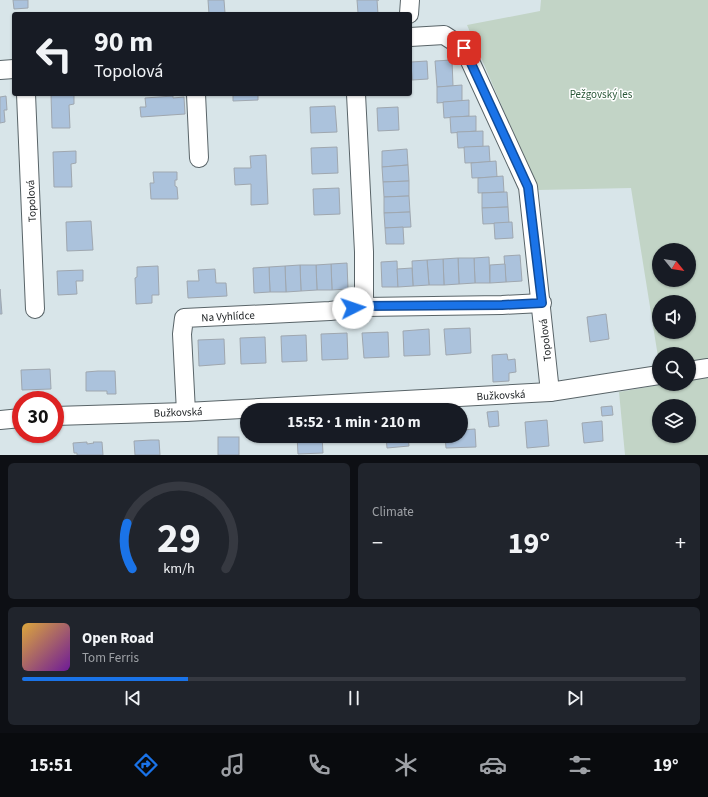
<!DOCTYPE html>
<html lang="en">
<head>
<meta charset="utf-8">
<style>
	body { margin:0; font-family:"Source Sans 3",sans-serif; background:#20242c; color:#f1f3f6; height:100vh; display:flex; flex-direction:column; font-size:15px; white-space:nowrap }
	* { box-sizing:border-box; margin:0 }
	p { font-size:13px; color:#9ea1a6 }
	.icon { flex:none; width:22px; height:22px; fill:none; stroke:currentColor; stroke-width:2; stroke-linecap:round; stroke-linejoin:round }
	.map { position:relative; height:455px; overflow:hidden }
	.drawer { display:flex; flex-direction:column; gap:8px; padding:8px; background:#0d0f14; flex:1 }
	.drawer>* { flex:none }
	.hud { position:absolute; left:12px; top:12px; width:400px; height:84px; border-radius:4px; box-shadow:0 1px 3px #0004; background:#171b24; color:#f1f3f6; overflow:hidden }
	.needle { width:26px; rotate:120deg }
	.controls { position:absolute; left:652px; top:243px; display:grid; gap:8px }
	.controls a { display:grid; place-items:center; width:44px; height:44px; border-radius:50%; background:#171b24; box-shadow:0 1px 3px #0004; font-size:20px }
	.speed { position:absolute; left:12px; top:391px; display:flex; gap:8px; font-size:20px; font-weight:700; text-align:center }
	.speed>* { display:grid; place-content:center; width:52px; height:52px; border-radius:50%; background:#171b24; box-shadow:0 1px 3px #0004; line-height:1 }
	.speed .limit { border:6px solid #d22; background:#fff; color:#111 }
	.pin { position:absolute; display:grid; place-items:center; width:34px; height:34px; color:#fff; margin:-17px; border-radius:8px; box-shadow:0 2px 6px #0006 }
	.me { position:absolute; width:44px; margin:-22px; rotate:86deg; stroke-linejoin:round; filter:drop-shadow(0 0 3px #0008) }
	.turn { display:flex; align-items:center; gap:14px; height:84px; padding:0 16px; font-size:18px }
	.turn .icon { width:52px; height:52px; stroke-width:2.5 }
	.turn b { display:block; font-size:28px; line-height:34px }
	.big { font-size:30px; font-weight:700; line-height:1.1 }
	.drawer .widget { flex:1; display:flex; flex-direction:column; justify-content:center; gap:6px; min-width:0; padding:0 14px; border-radius:6px; background:#20242c }
	.drawer .dial { align-items:center; gap:0 }
	.dial svg { height:104px; overflow:visible; fill:none; stroke:#363941; stroke-width:7; stroke-linecap:round; text-anchor:middle }
	.dial text { fill:#f1f3f6; stroke:none }
	.song { display:flex; align-items:center; gap:12px }
	.cover { width:48px; height:48px; border-radius:6px; background:linear-gradient(135deg,hsl(40 70% 55%),hsl(280 70% 35%)) }
	.played { height:4px; border-radius:2px; background:linear-gradient(90deg,#1a73e8 25%,#363941 25%) }
	.keys { display:flex; justify-content:space-around; direction:ltr }
	.heat { display:flex; justify-content:space-between; align-items:center; font-size:22px; direction:ltr }
	.drawer .tiles { flex:1; display:grid; gap:8px; grid-template-columns:1fr 1fr }
	.widget:last-child { grid-column:span 2 }
	.trip { position:absolute; left:240px; top:403px; width:228px; height:40px; border-radius:20px; background:#171b24; box-shadow:0 1px 3px #0004; font-weight:700; line-height:40px; text-align:center }
	.tab-bar { display:flex; height:64px; justify-content:space-around; align-items:center; background:#090b0e; color:#9ea1a6 }
	.tab-bar .icon { width:28px; height:28px }
	.tab-bar .selected { color:#1a73e8 }
	.tab-bar b { font-size:18px; color:#f1f3f6 }
	.map>svg:first-child { display:block }
	.green { fill:#c2d4c6; fill-rule:evenodd }
	.building { fill:#abc2dc; stroke:#9fa7af }
	.lines { fill:none; stroke-linecap:round; stroke-linejoin:round }
	.minor-casing { stroke:#596468; stroke-width:20 }
	.minor { stroke:#fff; stroke-width:18 }
	.route-casing { stroke:#114b97; stroke-width:10 }
	.route { stroke:#1a73e8; stroke-width:7 }
	.labels { text-anchor:middle; stroke-width:3; stroke-linejoin:round; paint-order:stroke }
	.park-label { font-size:11px; fill:#2a5838; stroke:#fff }
	.street-label { font-size:11px; fill:#181c1e; stroke:#fff }
</style>
</head>
<body>
<div class="map">
<svg width="708" height="455" viewBox="0 0 708 455">
	<rect width="100%" height="100%" fill="#d8e5e9"/>
	<g class="green">
		<path d="M541 0H708V359L689 361V354H659V363L631 188 538 190 467 25 540 11ZM659 250H689V280H659ZM659 302H689V332H659Z"/>
		<path d="M708 376V455H625L619 392 665 384H689V380ZM659 406H689V436H659Z"/>
	</g>
	<g class="building">
		<path d="M13 0H28V8L14 9Z"/>
		<path d="M208 0H224L225 13 209 14Z"/>
		<path d="M357 0H379H377L378 14 358 13Z"/>
		<path d="M452 60 453 86 437 87 435 61Z"/>
		<path d="M427 61 428 79 412 80 411 62Z"/>
		<path d="M410 62H411L412 80H410Z"/>
		<path d="M462 85V101L437 103V87Z"/>
		<path d="M51 94H74V104L69 105 70 128H52Z"/>
		<path d="M233 94H258V100L233 101Z"/>
		<path d="M6 96 7 110H4L5 122 0 123V97Z"/>
		<path d="M173 96V98L184 97 185 114 141 117 140 107H146L145 98Z"/>
		<path d="M469 100V116L444 118 443 102Z"/>
		<path d="M335 106 337 132 311 133 310 107Z"/>
		<path d="M398 107 399 130 378 131 377 108Z"/>
		<path d="M476 116V131L451 133 450 117Z"/>
		<path d="M483 131V147L458 148 457 132Z"/>
		<path d="M489 146 490 162 465 163 464 147Z"/>
		<path d="M337 147 338 173 312 174 311 148Z"/>
		<path d="M407 149 408 165 382 167V151Z"/>
		<path d="M76 151V163L71 164 72 187H54L53 152Z"/>
		<path d="M266 155 268 204 251 205V184L235 185 234 168H251L250 156Z"/>
		<path d="M496 161 497 177 472 178 471 163Z"/>
		<path d="M408 165 409 181 383 182 382 167Z"/>
		<path d="M153 172H177V180H175V186L177 187 178 199H151L150 183H154Z"/>
		<path d="M503 176 504 192 478 193V178Z"/>
		<path d="M409 181V196L384 197 383 182Z"/>
		<path d="M339 188 340 214 314 215 313 189Z"/>
		<path d="M507 192 508 207 482 208V193Z"/>
		<path d="M409 196 410 212 384 213V197Z"/>
		<path d="M508 207 509 223 483 224 482 208Z"/>
		<path d="M410 212 411 227 385 228 384 213Z"/>
		<path d="M91 221 93 250 67 251 66 222Z"/>
		<path d="M512 222 513 238 495 239 494 223Z"/>
		<path d="M385 228 403 227 404 244H386Z"/>
		<path d="M520 255 522 281 506 282 504 256Z"/>
		<path d="M489 257 490 283H475L474 258Z"/>
		<path d="M458 258H474L475 283 459 284Z"/>
		<path d="M458 258 459 284 444 285 443 259Z"/>
		<path d="M443 259 444 285H429L427 260Z"/>
		<path d="M427 260 429 285 413 286 412 261Z"/>
		<path d="M397 261 398 287H382L381 262Z"/>
		<path d="M347 263 348 289 332 290 331 264Z"/>
		<path d="M331 264 332 290H317L316 265Z"/>
		<path d="M505 264 506 282 490 283V265Z"/>
		<path d="M300 265H316L317 290 301 291Z"/>
		<path d="M300 265 301 291 286 292 285 266Z"/>
		<path d="M158 266 159 295H152V303L136 304 135 278 137 277V267Z"/>
		<path d="M285 266 286 292H270L269 267Z"/>
		<path d="M269 267 270 292 254 293 253 268Z"/>
		<path d="M412 268 413 286 398 287 397 269Z"/>
		<path d="M215 269 216 283H226L227 296 188 298 187 281H199L198 270Z"/>
		<path d="M83 270V281H76L77 294 58 295 57 271Z"/>
		<path d="M0 289 2 314H0Z"/>
		<path d="M606 314 609 339 590 342 587 317Z"/>
		<path d="M470 328 471 353 446 355 444 329Z"/>
		<path d="M429 329 430 355 404 356 403 331Z"/>
		<path d="M388 332 389 357 364 358 362 333Z"/>
		<path d="M347 333 348 359 322 360 321 334Z"/>
		<path d="M306 335 307 361 282 362 281 336Z"/>
		<path d="M265 337 266 363 241 364 240 338Z"/>
		<path d="M224 339 225 364 199 366 198 340Z"/>
		<path d="M507 354 508 360 515 359 516 372 509 373V381L493 382 492 355Z"/>
		<path d="M50 369 51 389 22 390 21 370Z"/>
		<path d="M98 371H115L116 394H107V391H86V372Z"/>
		<path d="M612 406 613 415 602 416 601 407Z"/>
		<path d="M498 411 499 426 489 427 487 412Z"/>
		<path d="M547 420 549 446 527 448 525 422Z"/>
		<path d="M602 421 603 441 584 443 582 423Z"/>
		<path d="M475 429 476 447 446 448 445 436H461V430Z"/>
		<path d="M297 436H322L323 453 298 454Z"/>
		<path d="M386 436H408L409 446 387 448Z"/>
		<rect x="218" y="437" width="21" height="18"/>
		<path d="M151 440H159L160 455H135L134 441Z"/>
		<path d="M87 442V444L94 443 93 442H102L103 455H77V453H74L73 443Z"/>
	</g>
	<g class="lines">
		<g class="minor-casing">
			<g id="minor">
				<path d="M409 14 410 0"/>
				<path d="M410 37 444 35 464 48 528 187 550 392"/>
				<path d="M0 70 14 69"/>
				<path d="M26 94 35 309"/>
				<path d="M196 94 199 158"/>
				<path d="M356 94 364 252V307"/>
				<path d="M689 371 708 368"/>
				<path d="M186 412 182 334 184 318 330 311 364 307 502 305 542 303"/>
				<path d="M55 416 186 412 550 392 659 375"/>
				<path d="M0 420 21 418"/>
			</g>
		</g>
		<use href="#minor" class="minor"/>
	</g>
	<g class="lines">
		<g class="route-casing">
			<path id="route" d="M353 308 364 306 502 305 542 303 528 187 464 48"/>
		</g>
		<use href="#route" class="route"/>
	</g>
	<g class="labels">
		<g class="park-label">
			<text x="601" y="98">Pežgovský les</text>
		</g>
		<g class="street-label">
			<text transform="translate(31 201) rotate(-93)" y="4">Topolová</text>
			<text transform="translate(228 316) rotate(-3)" y="4">Na Vyhlídce</text>
			<text transform="translate(545 340) rotate(-96)" y="4">Topolová</text>
			<text transform="translate(501 395) rotate(-3)" y="4">Bužkovská</text>
			<text transform="translate(178 412) rotate(-2)" y="4">Bužkovská</text>
		</g>
	</g>
</svg>
<div class="controls">
<a><svg class="needle" viewBox="-14 -14 28 28"><path d="M0-13l5 13h-10z" fill="#e53935"/><path d="M0 13l5-13h-10z" fill="#9ea1a6"/></svg></a>
<a><svg class="icon" aria-label="sound" viewBox="0 0 24 24"><path d="M4 9h4l5-4v14l-5-4H4zM17 9q2 3 0 6"/></svg></a>
<a><svg class="icon" aria-label="search" viewBox="0 0 24 24"><circle cx="10" cy="10" r="6"/><path d="M15 15l6 6"/></svg></a>
<a><svg class="icon" aria-label="layers" viewBox="0 0 24 24"><path d="M12 4l9 5-9 5-9-5zM3 14l9 5 9-5"/></svg></a>
</div>
<div class="speed"><div class="limit">30</div></div>
<div class="pin" style="left:464px;top:48px;background:#d93025"><svg class="icon" aria-label="arrive" viewBox="0 0 24 24"><path d="M6 21V4h12l-3 4 3 4H6"/></svg></div>
<svg class="me" style="left:353px;top:308px" viewBox="-20 -20 40 40"><circle r="19" fill="#fff"/><path d="M0-13L10 11 0 6-10 11z" fill="#1a73e8"/></svg>
<div class="trip">15:52 · 1 min · 210 m</div>
<div class="hud">
<div class="turn"><svg class="icon" aria-label="left" viewBox="0 0 24 24"><path d="M17 20v-9H6M10 6l-5 5 5 5"/></svg><div><b>90 m</b>Topolová</div></div>
</div>
</div>
<section class="drawer">
<div class="tiles">
<div class="widget dial"><svg viewBox="0 0 100 80">
<path d="M14 69A42 42 0 1 1 86 69"/>
<path d="M14 69A42 42 0 0 1 10 34" stroke="#1a73e8"/>
<text x="50" y="56" font-size="32" font-weight="700">29</text>
<text x="50" y="72" font-size="11">km/h</text>
</svg></div>
<div class="widget"><p>Climate</p>
<div class="heat"><a>−</a><b class="big">19°</b><a>+</a></div>
</div>
<div class="widget">
<div class="song"><i class="cover"></i><div><b>Open Road</b><p>Tom Ferris</p></div></div>
<div class="played"></div>
<div class="keys"><svg class="icon" aria-label="previous" viewBox="0 0 24 24"><path d="M18 5L8 12l10 7zM5 5v14"/></svg><svg class="icon" aria-label="pause" viewBox="0 0 24 24"><path d="M8 5v14M16 5v14"/></svg><svg class="icon" aria-label="next" viewBox="0 0 24 24"><path d="M6 5l10 7-10 7zM19 5v14"/></svg></div>
</div>
</div>
</section>
<nav class="tab-bar">
<b>15:51</b>
<svg class="icon selected" aria-label="directions" viewBox="0 0 24 24"><path d="M12 3l9 9-9 9-9-9zM9 14v-3h6M13 9l2 2-2 2"/></svg>
<svg class="icon" aria-label="music" viewBox="0 0 24 24"><path d="M9 18V5l10-2v13"/><circle cx="6" cy="18" r="3"/><circle cx="16" cy="16" r="3"/></svg>
<svg class="icon" aria-label="phone" viewBox="0 0 24 24"><path d="M5 4h4l2 5-3 2q2 4 5 5l2-3 5 2v4C11 20 4 13 5 4z"/></svg>
<svg class="icon" aria-label="climate" viewBox="0 0 24 24"><path d="M12 3v18M4 7l16 10M4 17L20 7"/></svg>
<svg class="icon" aria-label="car" viewBox="0 0 24 24"><path d="M5 17H2v-5l4-1 3-4h7l3 4 3 1v5h-3M9 17h6M6 11h13"/><circle cx="7" cy="17" r="2"/><circle cx="17" cy="17" r="2"/></svg>
<svg class="icon" aria-label="filters" viewBox="0 0 24 24"><path d="M4 7h16M4 17h16"/><circle cx="9" cy="7" r="2"/><circle cx="15" cy="17" r="2"/></svg>
<b>19°</b>
</nav>
</body>
</html>
